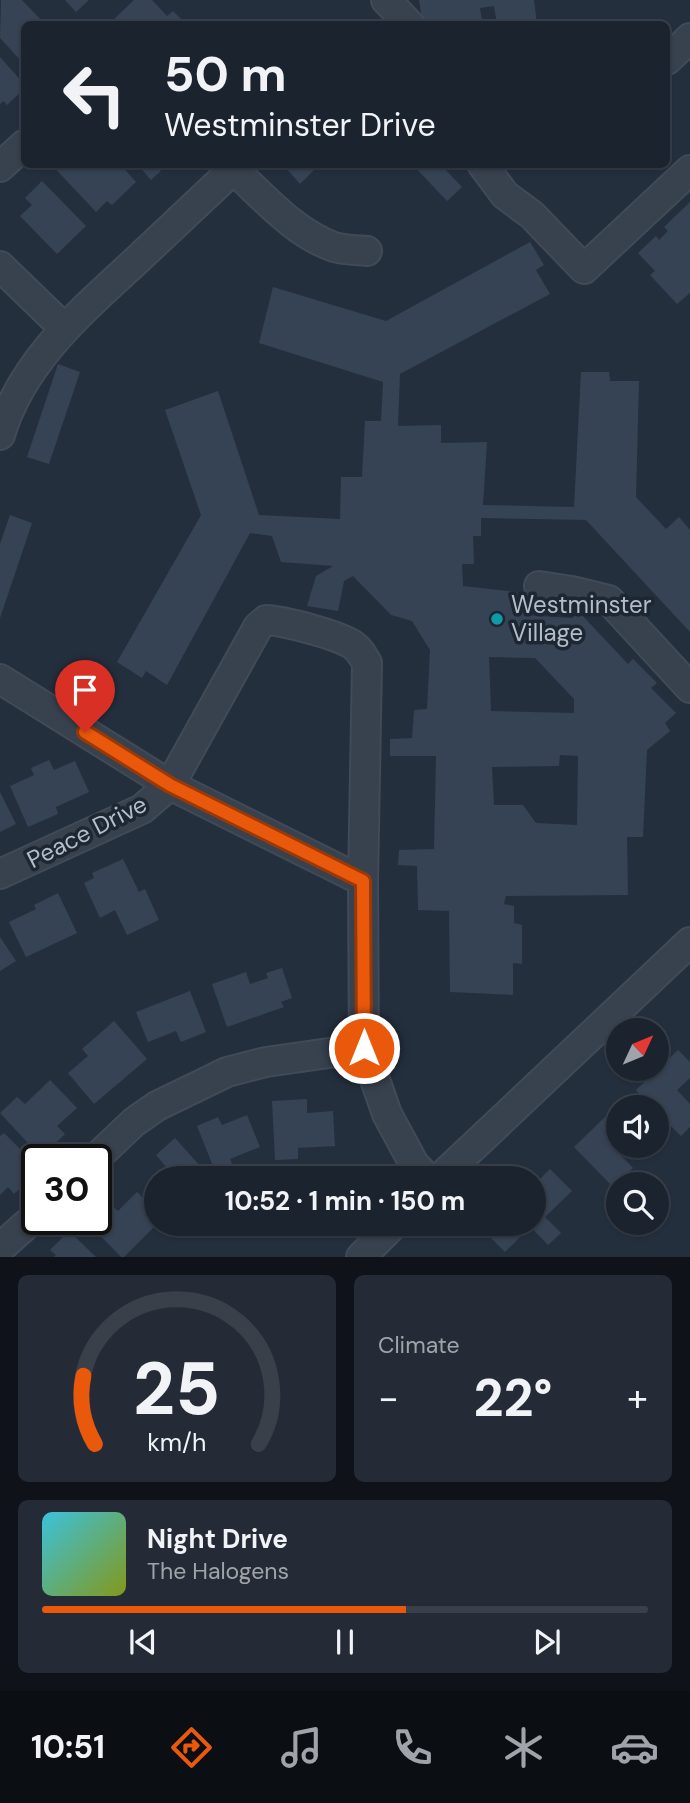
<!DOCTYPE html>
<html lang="en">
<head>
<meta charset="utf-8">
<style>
	body { margin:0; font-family:"DM Sans",sans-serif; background:#242b36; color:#f1f3f6; height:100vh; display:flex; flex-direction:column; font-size:26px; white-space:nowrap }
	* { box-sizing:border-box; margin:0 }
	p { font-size:23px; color:#a0a4aa }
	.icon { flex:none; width:38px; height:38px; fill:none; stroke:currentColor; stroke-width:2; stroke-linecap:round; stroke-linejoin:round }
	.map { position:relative; height:1257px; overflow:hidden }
	.side { display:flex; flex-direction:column; gap:18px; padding:18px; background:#0f1319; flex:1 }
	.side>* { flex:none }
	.banner { position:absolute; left:21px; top:21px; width:649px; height:147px; border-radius:10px; box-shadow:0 2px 5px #0004,0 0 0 2px #39404a; background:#1b232e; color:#f1f3f6; overflow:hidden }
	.needle { width:46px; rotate:46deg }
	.fabs { position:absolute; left:606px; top:1018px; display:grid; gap:14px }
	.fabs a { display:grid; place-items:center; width:63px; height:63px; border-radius:50%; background:#1b232e; box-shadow:0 2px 5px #0004,0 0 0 2px #39404a; font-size:35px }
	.speed { position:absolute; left:21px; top:1144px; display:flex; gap:14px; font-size:35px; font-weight:700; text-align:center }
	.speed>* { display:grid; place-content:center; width:91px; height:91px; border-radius:50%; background:#1b232e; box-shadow:0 2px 5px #0004,0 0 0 2px #39404a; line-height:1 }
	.speed .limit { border:4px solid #111; border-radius:10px; background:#fff; color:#111 }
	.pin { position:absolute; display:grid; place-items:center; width:60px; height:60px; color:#fff; margin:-72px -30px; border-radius:50% 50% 50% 0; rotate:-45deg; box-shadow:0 0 7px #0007 }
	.pin .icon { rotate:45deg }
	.me { position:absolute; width:77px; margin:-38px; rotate:0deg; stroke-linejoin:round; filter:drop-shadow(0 0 5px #0008) }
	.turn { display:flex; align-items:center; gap:24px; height:147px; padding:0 28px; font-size:32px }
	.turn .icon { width:91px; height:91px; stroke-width:2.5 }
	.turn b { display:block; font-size:49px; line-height:60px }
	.big { font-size:52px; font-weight:700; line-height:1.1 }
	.side .card { flex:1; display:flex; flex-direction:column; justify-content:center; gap:10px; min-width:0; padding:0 24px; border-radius:10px; background:#242b36 }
	.side .dial { align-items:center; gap:0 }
	.dial svg { height:182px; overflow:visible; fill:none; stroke:#39404a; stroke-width:7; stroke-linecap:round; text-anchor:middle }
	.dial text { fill:#f1f3f6; stroke:none }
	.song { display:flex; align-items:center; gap:21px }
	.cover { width:84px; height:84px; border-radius:10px; background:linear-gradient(135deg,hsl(190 70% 55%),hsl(70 70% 35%)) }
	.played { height:7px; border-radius:4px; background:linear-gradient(90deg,#ea580c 60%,#39404a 60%) }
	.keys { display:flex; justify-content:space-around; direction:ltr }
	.heat { display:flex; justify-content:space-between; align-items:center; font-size:38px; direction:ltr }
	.side .tiles { flex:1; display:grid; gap:18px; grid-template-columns:1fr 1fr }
	.card:last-child { grid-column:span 2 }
	.trip { position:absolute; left:144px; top:1166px; width:402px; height:70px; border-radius:35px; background:#1b232e; box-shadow:0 2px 5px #0004,0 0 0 2px #39404a; font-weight:700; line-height:70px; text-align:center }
	.dock { display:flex; height:112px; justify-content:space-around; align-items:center; background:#0b0e12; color:#a0a4aa }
	.dock .icon { width:49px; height:49px }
	.dock .active { color:#ea580c }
	.dock b { font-size:32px; color:#f1f3f6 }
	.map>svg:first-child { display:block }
	.building { fill:#364354; fill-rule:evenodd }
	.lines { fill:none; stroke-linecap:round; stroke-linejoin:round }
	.minor-casing { stroke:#414a57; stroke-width:32 }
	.minor { stroke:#38414e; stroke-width:28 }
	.route-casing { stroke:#983908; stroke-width:18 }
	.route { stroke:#ea580c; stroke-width:12 }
	.culture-dot { fill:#0f9aa8; stroke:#1d2633; stroke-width:2.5 }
	.labels { text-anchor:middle; stroke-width:7; stroke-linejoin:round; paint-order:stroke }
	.poi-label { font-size:24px; fill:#b4bcc9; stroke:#1d2633; text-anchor:start }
	.street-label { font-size:24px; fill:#b4bcc9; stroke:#1d2633 }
</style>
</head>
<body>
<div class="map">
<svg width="690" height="1257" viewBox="0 0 690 1257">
	<rect width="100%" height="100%" fill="#242f3e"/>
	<g class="building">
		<path d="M1 0H22L45 24H24V64L0 38Z"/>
		<path d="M65 0H89L76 12Z"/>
		<path d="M134 0H152L167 16 173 11 186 24H113L111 22Z"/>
		<path d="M419 0H534L537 24H497L494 6 480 8 482 21 456 24H423Z"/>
		<path d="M0 57 24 84V89L7 105 4 101 0 104Z"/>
		<path d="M51 164H120L136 182 112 205 107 201 96 212Z"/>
		<path d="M137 164H155L161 171 151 180Z"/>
		<path d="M291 164H320L300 184 287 169Z"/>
		<path d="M412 164H440L462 187 447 201Z"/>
		<path d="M42 181 86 226 57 254 20 216 32 205 25 198Z"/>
		<path d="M690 202V293L677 304 650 275 655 271 638 253 656 236 659 240 668 231 664 227Z"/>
		<path d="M530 242 544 265 536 270 550 294 400 374 398 426 441 425V443L487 442 483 505 574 507 581 372H609L610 381H639L636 497 666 529 679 517 690 530V632L586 520 481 518V536H473L474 564H462L463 586 517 592 524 615 572 618 579 612 628 664 633 659 657 683 651 688 676 713 665 723 670 731 647 750 643 837H627L628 895 506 896 504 904 514 906V923L522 925V964L513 963V995L450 992 449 911 418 910 417 866 398 865 399 850 434 849 436 756H390V739L412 738 414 710 427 709 430 650 412 621 391 615 353 576 344 581 338 611 307 606 316 576 333 566 281 562 272 536 250 533 167 685 146 671 142 678 117 662 201 515 165 410 218 391 259 515 340 519 341 477H362L365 421H381L383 382 259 343 273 287 386 321ZM489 657 535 658 574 699V713L491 711ZM560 755 578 756 577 825 536 823 523 805H494L492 767 559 766Z"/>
		<path d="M58 364 80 372 49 464 27 457Z"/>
		<path d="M10 515 32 523 0 618V544Z"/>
		<path d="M49 760 54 770 75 761 89 792 56 807 58 814 28 827 10 786 34 775 31 768Z"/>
		<path d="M0 792 16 824 0 832Z"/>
		<path d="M123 859 139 892 145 889 159 920 127 935 115 910 100 918 84 883 94 878 92 873Z"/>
		<path d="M58 893 77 933 26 957 9 922 36 909 34 905Z"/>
		<path d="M0 937 16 961 0 971Z"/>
		<path d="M282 968 292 998 281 1002 284 1007 227 1027 212 984 246 972 250 984 268 978 266 973Z"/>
		<path d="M190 991 206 1032 181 1042 176 1031 148 1042 136 1012Z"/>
		<path d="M114 1021 147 1059 94 1104 68 1073 88 1056 82 1049Z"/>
		<path d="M678 1050 690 1062V1078L677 1090 690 1104V1127L681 1136 656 1111V1108H653L636 1090Z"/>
		<path d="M50 1080 77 1108 57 1126 65 1134 41 1157 0 1113 17 1097 25 1104Z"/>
		<path d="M307 1099V1113L333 1111 335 1146 298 1148V1159L275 1160 272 1101Z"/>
		<path d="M247 1115 260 1147 230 1159 232 1164 215 1171 197 1126 218 1117 222 1125Z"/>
		<path d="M605 1117 618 1130V1146H624L618 1152 633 1168 613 1187 574 1147Z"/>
		<path d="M4 1133 37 1166V1172L14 1194 8 1187 0 1195V1136Z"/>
		<path d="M175 1138 211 1178H171L173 1175 156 1155Z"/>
		<path d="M550 1169 572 1191 545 1217 561 1233 548 1245 527 1223H534V1185Z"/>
		<path d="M137 1192 156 1211V1223H158L124 1257H121L88 1223 92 1220H96V1215L109 1203 118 1211Z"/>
		<path d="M501 1223H506L520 1237 505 1252 488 1235Z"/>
		<path d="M69 1231 96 1257H54L56 1255 50 1250Z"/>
	</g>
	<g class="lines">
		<g class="minor-casing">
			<g id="minor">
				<path d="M386 0 409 24"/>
				<path d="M667 60 690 38"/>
				<path d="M482 164 505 195 532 215 584 269 690 170"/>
				<path d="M0 167 24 145"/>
				<path d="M233 169C264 197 294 233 334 247 344 250 356 250 367 251"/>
				<path d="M0 266 64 328"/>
				<path d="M0 435C22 361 82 311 137 260 171 228 205 196 239 164"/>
				<path d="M539 586 572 591 609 600 690 688"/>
				<path d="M0 679 170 785 363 881 364 1048 387 1114 414 1164 427 1178"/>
				<path d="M0 874 142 809 170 785 258 627 266 620C285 621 338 635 353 645 360 650 363 656 367 663L363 881"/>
				<path d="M94 1160 134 1122 157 1106 227 1072 266 1062 364 1048"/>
				<path d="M440 1178 690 942"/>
				<path d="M0 1248 37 1215"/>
				<path d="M361 1257 395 1223"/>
			</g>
		</g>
		<use href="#minor" class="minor"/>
	</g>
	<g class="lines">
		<g class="route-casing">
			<path id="route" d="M85 732 170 785 363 881 364 1048"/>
		</g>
		<use href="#route" class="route"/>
	</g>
	<circle class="culture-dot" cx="497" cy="619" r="7"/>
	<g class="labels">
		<g class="poi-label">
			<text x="511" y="613">Westminster<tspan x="511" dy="28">Village</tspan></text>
		</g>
		<g class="street-label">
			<text transform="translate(87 832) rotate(-27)" y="8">Peace Drive</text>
		</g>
	</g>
</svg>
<div class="fabs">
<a><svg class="needle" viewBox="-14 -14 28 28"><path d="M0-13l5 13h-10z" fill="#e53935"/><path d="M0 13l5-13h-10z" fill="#a0a4aa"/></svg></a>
<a><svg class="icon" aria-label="sound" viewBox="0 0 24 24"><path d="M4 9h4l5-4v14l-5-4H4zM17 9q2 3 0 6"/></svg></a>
<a><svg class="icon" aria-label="search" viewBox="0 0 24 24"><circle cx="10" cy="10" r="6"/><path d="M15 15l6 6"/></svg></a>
</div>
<div class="speed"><div class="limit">30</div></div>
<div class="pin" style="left:85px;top:732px;background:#d93025"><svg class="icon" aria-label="arrive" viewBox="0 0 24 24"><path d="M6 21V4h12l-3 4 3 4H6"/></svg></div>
<svg class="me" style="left:364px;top:1048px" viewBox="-20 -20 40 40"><circle r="17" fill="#ea580c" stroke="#fff" stroke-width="3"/><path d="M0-11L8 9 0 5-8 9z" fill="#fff"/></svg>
<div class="trip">10:52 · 1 min · 150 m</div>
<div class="banner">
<div class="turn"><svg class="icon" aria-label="left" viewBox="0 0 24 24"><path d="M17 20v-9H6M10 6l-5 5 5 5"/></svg><div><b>50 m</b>Westminster Drive</div></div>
</div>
</div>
<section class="side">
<div class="tiles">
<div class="card dial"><svg viewBox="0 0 100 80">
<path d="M14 69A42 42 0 1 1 86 69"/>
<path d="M14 69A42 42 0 0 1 9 39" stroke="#ea580c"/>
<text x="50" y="56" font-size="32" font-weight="700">25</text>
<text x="50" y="72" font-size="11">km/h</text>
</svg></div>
<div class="card"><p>Climate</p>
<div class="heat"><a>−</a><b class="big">22°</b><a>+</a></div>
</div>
<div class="card">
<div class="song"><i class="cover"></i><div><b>Night Drive</b><p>The Halogens</p></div></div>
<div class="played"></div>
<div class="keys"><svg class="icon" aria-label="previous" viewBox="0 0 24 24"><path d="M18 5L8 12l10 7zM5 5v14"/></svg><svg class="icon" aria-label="pause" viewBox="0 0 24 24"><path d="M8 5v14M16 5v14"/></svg><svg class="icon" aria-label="next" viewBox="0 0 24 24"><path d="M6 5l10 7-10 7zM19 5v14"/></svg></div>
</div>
</div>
</section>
<nav class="dock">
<b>10:51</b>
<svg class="icon active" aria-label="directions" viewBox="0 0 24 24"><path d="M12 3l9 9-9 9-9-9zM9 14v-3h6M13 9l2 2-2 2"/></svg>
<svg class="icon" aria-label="music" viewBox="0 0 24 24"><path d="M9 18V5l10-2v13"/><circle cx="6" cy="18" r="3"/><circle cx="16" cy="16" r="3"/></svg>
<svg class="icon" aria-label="phone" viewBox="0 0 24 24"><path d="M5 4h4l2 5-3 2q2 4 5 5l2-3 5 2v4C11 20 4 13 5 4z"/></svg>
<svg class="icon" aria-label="climate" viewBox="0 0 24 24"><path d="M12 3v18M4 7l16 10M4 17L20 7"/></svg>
<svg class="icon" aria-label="car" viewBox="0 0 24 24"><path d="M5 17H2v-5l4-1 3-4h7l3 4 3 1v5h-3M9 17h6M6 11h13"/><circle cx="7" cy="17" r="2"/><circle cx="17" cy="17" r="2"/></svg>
</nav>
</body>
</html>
